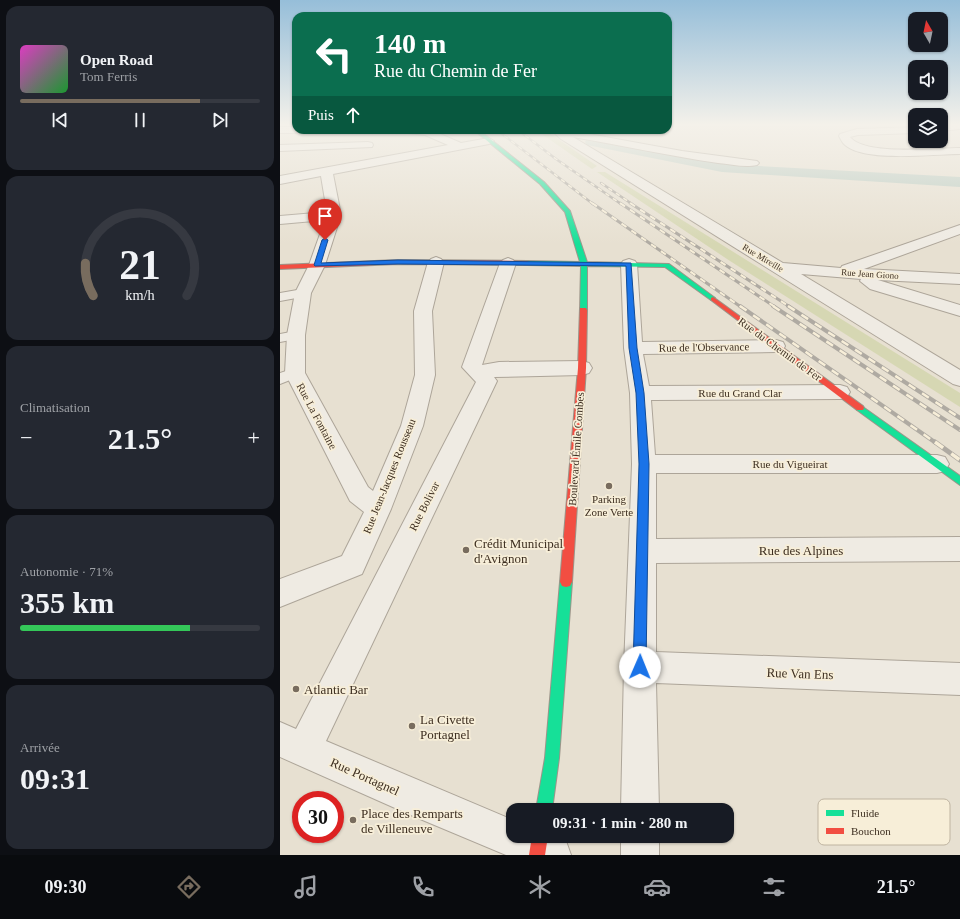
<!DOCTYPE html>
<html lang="fr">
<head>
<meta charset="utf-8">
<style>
	body { margin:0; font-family:Georgia,serif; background:#242831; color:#f1f3f6; height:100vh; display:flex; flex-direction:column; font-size:15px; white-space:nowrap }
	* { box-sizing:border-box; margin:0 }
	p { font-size:13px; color:#9ea1a6 }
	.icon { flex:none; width:22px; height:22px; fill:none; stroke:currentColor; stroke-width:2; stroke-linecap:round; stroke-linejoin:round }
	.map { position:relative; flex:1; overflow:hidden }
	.details { display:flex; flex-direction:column; gap:6px; padding:6px; background:#0d0f14; width:280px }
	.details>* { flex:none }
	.banner { position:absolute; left:12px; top:12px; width:380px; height:122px; border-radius:12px; box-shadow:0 1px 3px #0004; background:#0b6e4f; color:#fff; overflow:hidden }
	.needle { width:26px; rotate:351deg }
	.buttons { position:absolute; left:628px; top:12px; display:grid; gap:8px }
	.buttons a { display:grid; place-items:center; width:40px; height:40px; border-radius:8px; background:#171b24; box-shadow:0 1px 3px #0004; font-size:20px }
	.speed { position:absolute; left:12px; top:791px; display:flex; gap:8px; font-size:20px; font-weight:700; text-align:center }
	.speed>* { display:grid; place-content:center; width:52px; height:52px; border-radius:50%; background:#171b24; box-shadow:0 1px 3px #0004; line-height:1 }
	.speed .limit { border:6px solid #d22; background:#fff; color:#111 }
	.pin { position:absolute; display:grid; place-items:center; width:34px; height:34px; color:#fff; margin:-41px -17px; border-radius:50% 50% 50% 0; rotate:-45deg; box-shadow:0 0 4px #0007 }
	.pin .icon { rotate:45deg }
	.me { position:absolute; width:44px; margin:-22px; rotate:1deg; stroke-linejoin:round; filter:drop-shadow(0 0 3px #0008) }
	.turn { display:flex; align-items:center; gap:14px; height:84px; padding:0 16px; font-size:18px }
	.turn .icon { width:52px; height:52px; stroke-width:2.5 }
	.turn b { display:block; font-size:28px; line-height:34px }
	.then { display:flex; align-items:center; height:38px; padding:0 16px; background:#0003; gap:8px; font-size:15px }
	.big { font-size:30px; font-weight:700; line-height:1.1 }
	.details .widget { flex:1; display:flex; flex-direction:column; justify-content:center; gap:6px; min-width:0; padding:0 14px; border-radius:12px; background:#242831 }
	.details .dial { align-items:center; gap:0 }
	.dial svg { height:104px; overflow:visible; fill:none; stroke:#363941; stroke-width:7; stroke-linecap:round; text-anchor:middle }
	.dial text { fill:#f1f3f6; stroke:none }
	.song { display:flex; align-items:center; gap:12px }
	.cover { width:48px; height:48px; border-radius:6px; background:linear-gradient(135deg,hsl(310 70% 55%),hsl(130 70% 35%)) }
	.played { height:4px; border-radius:2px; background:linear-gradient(90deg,#786c5e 75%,#363941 75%) }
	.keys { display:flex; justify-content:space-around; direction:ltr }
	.heat { display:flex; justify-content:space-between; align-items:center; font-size:22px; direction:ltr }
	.charge { height:6px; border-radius:3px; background:linear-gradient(90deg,#34c759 71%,#363941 0) }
	.trip { position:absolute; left:226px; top:803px; width:228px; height:40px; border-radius:12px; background:#171b24; box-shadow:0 1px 3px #0004; font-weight:700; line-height:40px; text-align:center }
	.tabs { display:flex; height:64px; justify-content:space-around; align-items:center; background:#090b0e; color:#9ea1a6 }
	.tabs .icon { width:28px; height:28px }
	.tabs .on { color:#786c5e }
	.tabs b { font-size:18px; color:#f1f3f6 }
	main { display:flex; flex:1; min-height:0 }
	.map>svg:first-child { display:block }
	.green { fill:#d6d7b3 }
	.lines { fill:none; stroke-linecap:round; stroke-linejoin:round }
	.canal { fill:#bcccc2; fill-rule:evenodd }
	.lane-casing { stroke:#ada599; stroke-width:2 }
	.street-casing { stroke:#ada599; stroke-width:2 }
	.fast-casing { stroke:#9c958a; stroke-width:2 }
	.jam-casing { stroke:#9c958a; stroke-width:2 }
	.lane { fill:#efebe3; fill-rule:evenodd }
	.street { fill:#efebe3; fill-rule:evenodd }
	.fast { fill:#16e098; fill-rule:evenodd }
	.jam { fill:#f24e42; fill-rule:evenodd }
	.rail-far3-casing { stroke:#afaaa2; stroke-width:2.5 }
	.rail-far2-casing { stroke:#afaaa2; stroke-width:3 }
	.rail-far1-casing { stroke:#afaaa2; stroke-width:4 }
	.rail-casing { stroke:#afaaa2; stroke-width:5 }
	.rail-far3 { stroke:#f7eed8; stroke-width:1.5; stroke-dasharray:4.5; stroke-linecap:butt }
	.rail-far2 { stroke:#f7eed8; stroke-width:2; stroke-dasharray:6; stroke-linecap:butt }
	.rail-far1 { stroke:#f7eed8; stroke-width:2.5; stroke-dasharray:8; stroke-linecap:butt }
	.rail { stroke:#f7eed8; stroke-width:3.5; stroke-dasharray:10; stroke-linecap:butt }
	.route { fill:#1a73e8; stroke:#114b97 }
	.poi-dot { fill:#786c5e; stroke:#f7eed8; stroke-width:1.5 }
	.labels { text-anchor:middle; stroke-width:3.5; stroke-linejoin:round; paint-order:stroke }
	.far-street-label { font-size:9px; fill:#3d2e20; stroke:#f7eed8 }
	.street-label { font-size:11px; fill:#3d2e20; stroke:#f7eed8 }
	.poi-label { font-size:11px; fill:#3d2e20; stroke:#f7eed8 }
	.near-poi-label { font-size:13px; fill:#3d2e20; stroke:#f7eed8; text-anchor:start }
	.near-street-label { font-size:13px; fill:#3d2e20; stroke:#f7eed8 }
	.key { fill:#f7eed8; stroke:#bfb4a1; stroke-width:1 }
	.key-label { font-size:11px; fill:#3d2e20 }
</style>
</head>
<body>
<main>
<section class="details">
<div class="widget">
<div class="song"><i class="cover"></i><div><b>Open Road</b><p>Tom Ferris</p></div></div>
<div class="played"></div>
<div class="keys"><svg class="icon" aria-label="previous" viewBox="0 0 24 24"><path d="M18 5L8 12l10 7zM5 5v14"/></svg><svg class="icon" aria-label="pause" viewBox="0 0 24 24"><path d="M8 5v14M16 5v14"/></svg><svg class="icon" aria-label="next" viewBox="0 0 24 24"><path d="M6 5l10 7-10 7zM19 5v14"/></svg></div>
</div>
<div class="widget dial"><svg viewBox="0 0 100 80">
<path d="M14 69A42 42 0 1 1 86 69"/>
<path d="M14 69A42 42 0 0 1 8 44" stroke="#786c5e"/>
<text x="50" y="56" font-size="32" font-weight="700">21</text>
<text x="50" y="72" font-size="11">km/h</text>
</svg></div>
<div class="widget"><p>Climatisation</p>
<div class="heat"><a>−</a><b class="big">21.5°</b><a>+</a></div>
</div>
<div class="widget"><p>Autonomie · 71%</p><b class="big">355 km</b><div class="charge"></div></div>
<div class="widget"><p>Arrivée</p><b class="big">09:31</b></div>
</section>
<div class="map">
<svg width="680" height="855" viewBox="0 0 680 855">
	<rect width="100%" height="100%" fill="#e7e0d1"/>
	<g class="green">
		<path d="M256 130H265L317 166 312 169Z"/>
		<path d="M317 172H325L680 393V407L450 261Z"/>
	</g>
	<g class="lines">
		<path class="canal" d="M312 138 442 164 680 177V187L442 172 307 145 305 142 307 139Z"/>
		<g class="lane-casing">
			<g id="lane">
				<path d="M23 289 27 290 29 293 27 296 0 301V293Z"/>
				<path d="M16 331 21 332 23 335 21 338 0 342V334Z"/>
				<path d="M15 368 20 370 22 373 20 376 0 384V373Z"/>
			</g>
		</g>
		<g class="street-casing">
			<g id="street">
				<path d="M680 124V129L661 131V125Z"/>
				<path d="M0 127H16V130H21L16 133H0Z"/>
				<path d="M635 127V133L578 135 570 137C585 156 657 148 680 148V154C653 154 583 163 564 144 562 142 560 138 559 136L560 134 577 129Z"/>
				<path d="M122 130H151L181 143 209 138 214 141 209 144 53 174 61 215 45 265 31 293 25 335V373L88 487 93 491 121 426 135 375 134 311 148 262 151 259 156 257 161 259 164 262 152 311 155 375 143 426 111 509 82 574 0 607V579L62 556 84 512 70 501 5 373 7 335 15 293 29 265 45 220 0 224V216L47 212 41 176 0 184V176L168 145 145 135 127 133Z"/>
				<path d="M271 130H287L402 151 477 161 479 163 477 165C465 168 450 164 438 163 389 156 341 145 293 137L503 263 561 268 562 266 680 225V234L584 269 680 274V284L598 280 680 305V316L590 289 580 281 581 279 521 274 680 370V386L673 384 281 139Z"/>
				<path d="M88 142 92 143 93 145 92 147 0 151V145Z"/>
				<path d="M228 258 233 260 236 263 202 365 219 362 302 361 309 363 312 368 309 373 302 375 214 377 217 381 46 741 233 820V836H273L286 841 291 855H226L133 816 0 757V722L16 729 196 382 182 367 220 263 223 260Z"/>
				<path d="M349 259 355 261 357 264 362 342 496 340 503 342 505 346 503 350 496 352 363 354 369 386 560 385 567 387 570 392 567 397 560 399 371 400 375 455H657L665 457 669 464 665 471 657 473H376V539L680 537V561L376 563V652L680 663V695L376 683 379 810H341L344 667 352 464 350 393 344 348 341 264 343 261Z"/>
				<rect x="341" y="836" width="38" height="19"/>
			</g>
		</g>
		<g class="fast-casing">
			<g id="fast">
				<path d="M194 130H199L264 182 290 211 307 262 389 264 435 298V300H431L385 267 307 266V310L306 312H300L301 266 247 265 244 263 247 261 300 262 285 212 260 184Z"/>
				<path d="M580 405 680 476V485L577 410 576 408 577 406Z"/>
				<path d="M286 577 290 578 292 582 279 758 272 810H256L265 758 280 582 282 578Z"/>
			</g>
		</g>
		<g class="jam-casing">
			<g id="jam">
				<path d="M118 260 247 261 250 263 247 265 118 264 0 269V265Z"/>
				<path d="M433 297 583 406 584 408 583 410H577L431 300V298Z"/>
				<path d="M300 308H306L307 310 306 368 292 582 290 586 286 587 282 586 280 582 298 368Z"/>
				<path d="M252 836H268L265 855H249Z"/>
			</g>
		</g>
		<use href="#lane" class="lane"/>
		<use href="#street" class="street"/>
		<use href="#fast" class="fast"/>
		<use href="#jam" class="jam"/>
		<g class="rail-far3-casing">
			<g id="rail-far3">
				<path d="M217 130 313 204"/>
				<path d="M238 130 276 159 341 204"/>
				<path d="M321 183 352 204"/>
			</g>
		</g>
		<g class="rail-far2-casing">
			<g id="rail-far2">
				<path d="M312 203 461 307"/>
				<path d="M340 203 495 307"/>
				<path d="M350 203 510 307"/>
			</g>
		</g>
		<g class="rail-far1-casing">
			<g id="rail-far1">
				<path d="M460 306 656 443"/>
				<path d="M493 306 680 430"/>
				<path d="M508 306 680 418"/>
			</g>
		</g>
		<g class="rail-casing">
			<path id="rail" d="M655 442 680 460"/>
		</g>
		<use href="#rail-far3" class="rail-far3"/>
		<use href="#rail-far2" class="rail-far2"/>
		<use href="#rail-far1" class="rail-far1"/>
		<use href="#rail" class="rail"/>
	</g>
	<linearGradient id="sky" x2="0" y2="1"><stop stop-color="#96bed9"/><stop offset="0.51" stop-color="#f4f1ea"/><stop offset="1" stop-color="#f4f1ea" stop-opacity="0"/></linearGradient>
	<rect width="680" height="244" fill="url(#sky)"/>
	<path class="route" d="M45 238 48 240 41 263 118 260 351 263 357 348 364 393 369 464 366 667 364 671 360 673 355 671 353 667 359 464 356 393 349 348 346 266 118 264 35 266 34 265 42 240Z"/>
	<g class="poi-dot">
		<circle cx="329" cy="486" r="4"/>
		<circle cx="186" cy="550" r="4"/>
		<circle cx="16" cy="689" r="4"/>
		<circle cx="132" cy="726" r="4"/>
		<circle cx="73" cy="820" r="4"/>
	</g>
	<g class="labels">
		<g class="far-street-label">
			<text transform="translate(483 258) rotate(31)" y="3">Rue Mireille</text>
			<text transform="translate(590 274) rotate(4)" y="3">Rue Jean Giono</text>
		</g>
		<g class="street-label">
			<text transform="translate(424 347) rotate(-1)" y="4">Rue de l'Observance</text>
			<text transform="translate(500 349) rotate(36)" y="4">Rue du Chemin de Fer</text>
			<text x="460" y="397">Rue du Grand Clar</text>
			<text transform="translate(37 416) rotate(62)" y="4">Rue La Fontaine</text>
			<text transform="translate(296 449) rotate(-86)" y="4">Boulevard Émile Combes</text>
			<text x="510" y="468">Rue du Vigueirat</text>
			<text transform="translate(109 476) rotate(-68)" y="4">Rue Jean-Jacques Rousseau</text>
			<text transform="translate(144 506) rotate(-63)" y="4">Rue Bolivar</text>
		</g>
		<g class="poi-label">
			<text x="329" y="503">Parking<tspan x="329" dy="13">Zone Verte</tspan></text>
		</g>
		<g class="near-poi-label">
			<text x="194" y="548">Crédit Municipal<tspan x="194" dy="15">d'Avignon</tspan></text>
			<text x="24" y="694">Atlantic Bar</text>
			<text x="140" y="724">La Civette<tspan x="140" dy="15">Portagnel</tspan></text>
			<text x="81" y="818">Place des Remparts<tspan x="81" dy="15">de Villeneuve</tspan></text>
		</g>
		<g class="near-street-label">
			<text x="521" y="555">Rue des Alpines</text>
			<text transform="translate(520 673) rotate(2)" y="5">Rue Van Ens</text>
			<text transform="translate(85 776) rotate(24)" y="5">Rue Portagnel</text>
		</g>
	</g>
	<rect x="538" y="799" width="132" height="46" rx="6" class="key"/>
	<rect x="546" y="810" width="18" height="6" fill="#16e098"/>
	<rect x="546" y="828" width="18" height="6" fill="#f24e42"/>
	<g class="key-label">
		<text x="571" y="817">Fluide</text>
		<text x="571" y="835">Bouchon</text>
	</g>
</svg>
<div class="buttons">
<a><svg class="needle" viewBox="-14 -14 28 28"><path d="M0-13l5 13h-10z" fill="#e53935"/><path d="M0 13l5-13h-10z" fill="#9ea1a6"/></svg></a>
<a><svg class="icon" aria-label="sound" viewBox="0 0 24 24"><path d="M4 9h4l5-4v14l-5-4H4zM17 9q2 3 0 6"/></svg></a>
<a><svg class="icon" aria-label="layers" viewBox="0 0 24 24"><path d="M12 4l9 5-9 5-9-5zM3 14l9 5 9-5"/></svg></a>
</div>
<div class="speed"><div class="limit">30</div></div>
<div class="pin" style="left:45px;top:240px;background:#d93025"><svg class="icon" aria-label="arrive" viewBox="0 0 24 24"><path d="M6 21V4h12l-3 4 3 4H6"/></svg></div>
<svg class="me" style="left:360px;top:667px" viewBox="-20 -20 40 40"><circle r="19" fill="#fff"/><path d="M0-13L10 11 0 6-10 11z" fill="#1a73e8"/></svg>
<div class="trip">09:31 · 1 min · 280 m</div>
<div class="banner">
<div class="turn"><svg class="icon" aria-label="left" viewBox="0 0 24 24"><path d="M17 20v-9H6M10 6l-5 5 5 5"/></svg><div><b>140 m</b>Rue du Chemin de Fer</div></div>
<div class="then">Puis<svg class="icon" aria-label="ahead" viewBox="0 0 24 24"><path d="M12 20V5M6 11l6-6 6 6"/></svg></div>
</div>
</div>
</main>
<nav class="tabs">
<b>09:30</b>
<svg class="icon on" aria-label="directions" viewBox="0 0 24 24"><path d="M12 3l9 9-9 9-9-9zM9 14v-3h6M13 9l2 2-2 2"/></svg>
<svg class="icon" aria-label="music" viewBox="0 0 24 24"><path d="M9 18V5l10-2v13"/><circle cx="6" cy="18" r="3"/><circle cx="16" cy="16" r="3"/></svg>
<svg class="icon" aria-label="phone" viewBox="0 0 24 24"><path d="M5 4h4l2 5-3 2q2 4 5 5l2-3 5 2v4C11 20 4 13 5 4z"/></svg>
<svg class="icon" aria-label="climate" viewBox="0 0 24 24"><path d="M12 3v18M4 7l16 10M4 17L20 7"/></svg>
<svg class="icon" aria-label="car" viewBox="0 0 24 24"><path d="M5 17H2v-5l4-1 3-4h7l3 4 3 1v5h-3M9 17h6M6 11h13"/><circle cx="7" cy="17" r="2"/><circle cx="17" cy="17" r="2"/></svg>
<svg class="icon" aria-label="filters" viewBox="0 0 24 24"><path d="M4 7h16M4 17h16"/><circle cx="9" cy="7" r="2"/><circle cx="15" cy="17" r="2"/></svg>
<b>21.5°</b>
</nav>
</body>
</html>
